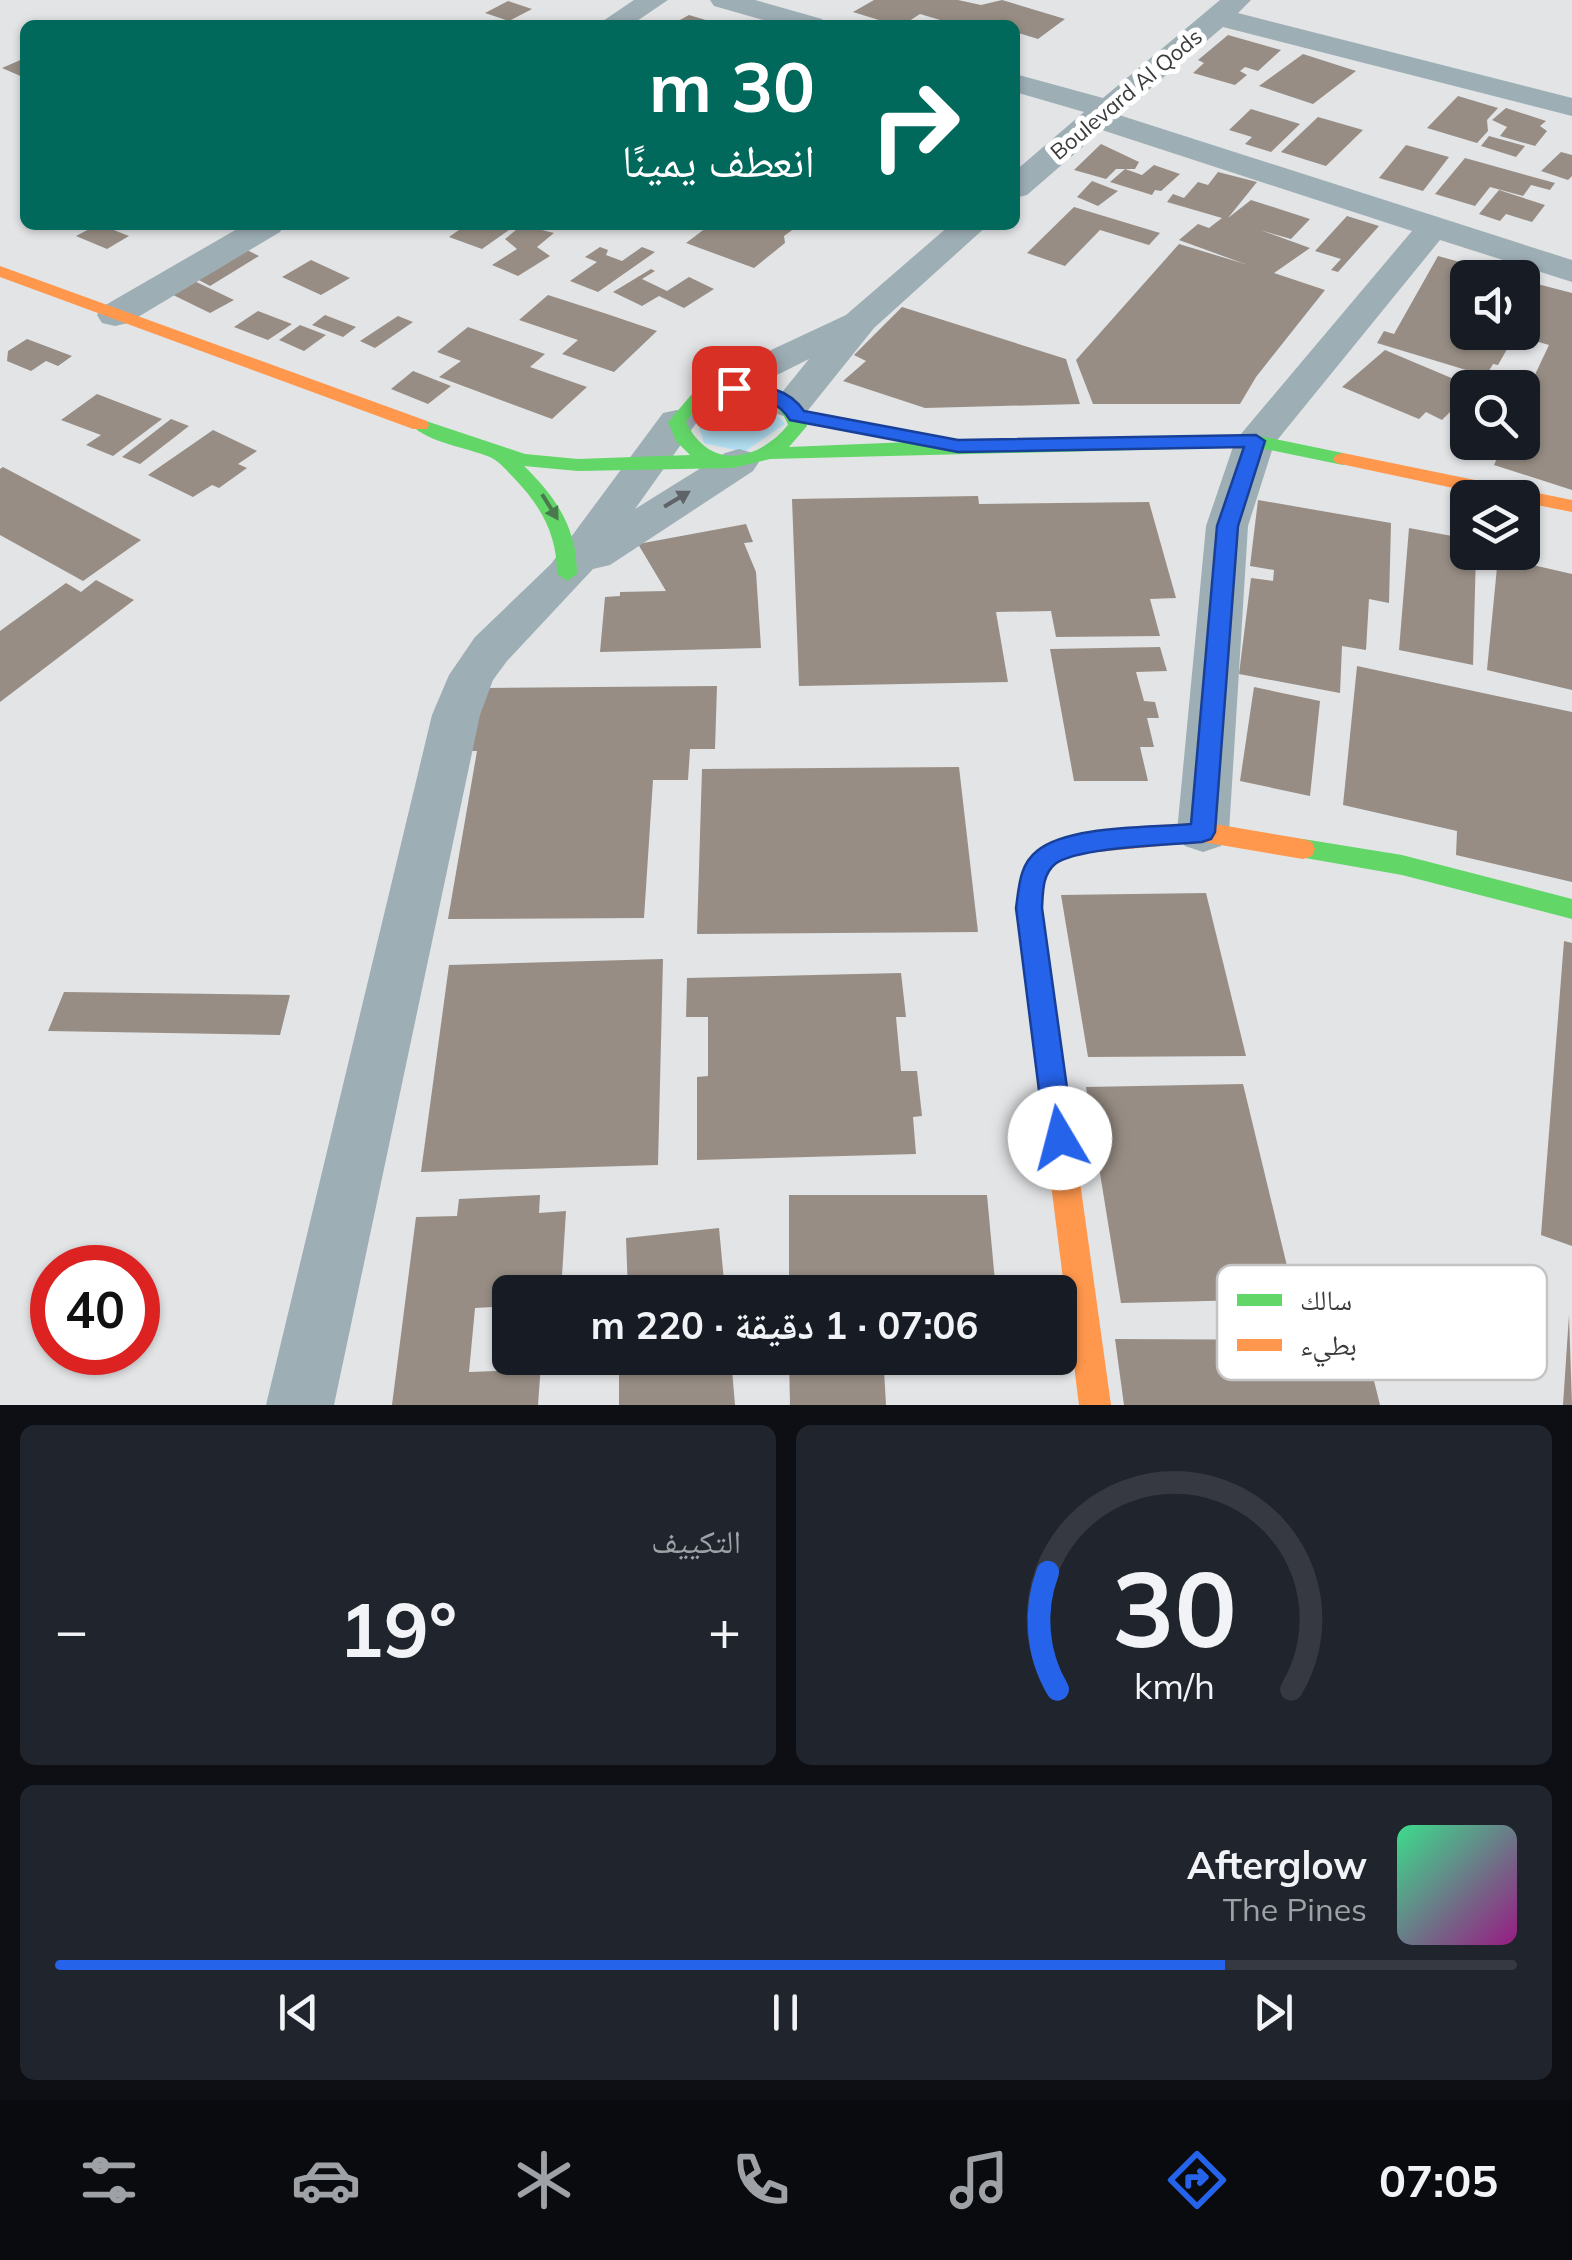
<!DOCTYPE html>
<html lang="ar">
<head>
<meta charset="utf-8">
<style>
	body { margin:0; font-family:Mulish,"Noto Naskh Arabic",sans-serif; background:#20242c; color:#f1f3f6; direction:rtl; height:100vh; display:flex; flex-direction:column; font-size:38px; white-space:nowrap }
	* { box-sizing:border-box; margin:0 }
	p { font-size:32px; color:#9ea1a6 }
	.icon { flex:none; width:55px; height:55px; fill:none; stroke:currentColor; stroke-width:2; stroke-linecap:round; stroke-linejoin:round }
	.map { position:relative; height:1405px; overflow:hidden; direction:ltr }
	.sheet { display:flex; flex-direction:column; gap:20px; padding:20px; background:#0d0f14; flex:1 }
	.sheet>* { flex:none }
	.guide { position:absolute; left:20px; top:20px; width:1000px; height:210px; border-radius:15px; box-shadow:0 2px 8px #0004; direction:rtl; background:#00695c; color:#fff; overflow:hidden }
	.buttons { position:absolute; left:1450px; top:260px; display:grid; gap:20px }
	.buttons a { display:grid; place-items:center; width:90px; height:90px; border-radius:15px; background:#171b24; box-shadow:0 2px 8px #0004; font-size:50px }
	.speed { position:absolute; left:30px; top:1245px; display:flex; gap:20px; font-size:50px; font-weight:700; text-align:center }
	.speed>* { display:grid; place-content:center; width:130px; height:130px; border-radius:50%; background:#171b24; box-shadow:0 2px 8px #0004; line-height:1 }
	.speed .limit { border:15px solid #d22; background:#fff; color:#111 }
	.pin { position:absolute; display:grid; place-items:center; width:85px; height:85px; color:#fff; margin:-42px; border-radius:20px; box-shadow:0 5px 15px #0006 }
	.me { position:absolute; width:110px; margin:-55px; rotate:352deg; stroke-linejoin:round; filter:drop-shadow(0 0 8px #0008) }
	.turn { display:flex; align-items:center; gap:35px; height:210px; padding:0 40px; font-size:45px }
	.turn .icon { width:130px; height:130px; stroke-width:2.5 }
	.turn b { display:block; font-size:70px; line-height:85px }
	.big { font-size:75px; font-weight:700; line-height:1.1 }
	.sheet .card { flex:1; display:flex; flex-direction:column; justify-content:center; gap:15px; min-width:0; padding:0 35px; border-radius:15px; background:#20242c }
	.sheet .dial { align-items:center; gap:0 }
	.dial svg { height:260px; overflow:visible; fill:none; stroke:#363941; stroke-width:7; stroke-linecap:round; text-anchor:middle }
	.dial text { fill:#f1f3f6; stroke:none }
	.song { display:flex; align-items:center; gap:30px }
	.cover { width:120px; height:120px; border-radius:15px; background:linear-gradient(135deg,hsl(150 70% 55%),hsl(310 70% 35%)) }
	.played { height:10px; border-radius:5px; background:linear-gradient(90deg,#2563eb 80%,#363941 80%) }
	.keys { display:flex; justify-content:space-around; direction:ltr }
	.heat { display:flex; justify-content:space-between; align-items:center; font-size:55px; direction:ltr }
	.sheet .tiles { flex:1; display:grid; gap:20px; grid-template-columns:1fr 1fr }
	.card:last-child { grid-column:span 2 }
	.trip { position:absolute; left:492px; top:1275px; width:585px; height:100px; border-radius:15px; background:#171b24; box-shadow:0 2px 8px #0004; font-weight:700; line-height:100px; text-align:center; direction:rtl }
	.tabs { display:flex; height:160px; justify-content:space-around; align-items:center; background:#090b0e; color:#9ea1a6 }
	.tabs .icon { width:70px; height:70px }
	.tabs .active { color:#2563eb }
	.tabs b { font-size:45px; color:#f1f3f6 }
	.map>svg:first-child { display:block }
	.green { fill:#b3e1f4 }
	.building { fill:#978d84 }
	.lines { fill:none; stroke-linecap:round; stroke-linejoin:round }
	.street { fill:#9eaeb5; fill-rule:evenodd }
	.fast { fill:#63d668; fill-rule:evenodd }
	.slow { fill:#ff974d; fill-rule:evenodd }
	.oneway { fill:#5d6366 }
	.oneway2 { fill:#4a794e }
	.route { fill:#2563eb; stroke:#184099; stroke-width:2.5 }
	.labels { text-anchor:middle; stroke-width:10; stroke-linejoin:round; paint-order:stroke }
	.far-street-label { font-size:22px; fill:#3a3b3c; stroke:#fff }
	.key { fill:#fff; stroke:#c4c4c4; stroke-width:2.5 }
	.key-label { font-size:28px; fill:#3a3b3c }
</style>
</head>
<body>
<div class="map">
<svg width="1572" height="1405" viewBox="0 0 1572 1405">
	<rect width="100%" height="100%" fill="#e2e4e6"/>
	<path class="green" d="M725 399 766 402 785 424 744 452 704 443 696 417Z"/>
	<g class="building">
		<path d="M874 0H958L981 5 1002 0 1065 19 1038 39 1015 32V25H957L920 14 903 25H895L853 12Z"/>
		<path d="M508 1 532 9 509 21 485 13Z"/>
		<path d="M689 15 719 24V25H671Z"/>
		<path d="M1228 35 1281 50 1258 71 1245 67 1240 71 1247 75 1235 85 1193 73 1204 63 1198 60Z"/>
		<path d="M1303 54 1356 71 1313 104 1259 86Z"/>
		<path d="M25 58V78L2 68Z"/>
		<path d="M1458 96 1498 108 1487 120 1488 131 1477 143 1427 128Z"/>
		<path d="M1506 108 1546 121 1540 126 1547 131 1535 146 1500 136 1507 127 1492 120Z"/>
		<path d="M1251 109 1300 124 1271 152 1245 144 1252 137 1229 130Z"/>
		<path d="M1318 117 1363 130 1326 166 1281 152Z"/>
		<path d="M1489 136 1525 146 1516 157 1481 146Z"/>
		<path d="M1101 144 1139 162 1135 169H1116L1106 179 1074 170Z"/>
		<path d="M1406 145 1449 157 1423 191 1379 178Z"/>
		<path d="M1561 152 1572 155V176L1568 180 1541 171Z"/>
		<path d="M1465 158 1555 183 1550 190 1531 185 1523 196 1490 187 1475 206 1435 194Z"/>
		<path d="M1154 165 1180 174 1161 191 1155 190 1152 195 1110 182 1125 169 1142 175Z"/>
		<path d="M1218 172 1257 182 1228 218 1251 200 1310 219 1291 239 1260 230 1310 248 1274 273 1325 290 1256 377 1240 404H1093L1076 360 1179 244 1245 264 1179 240 1198 224 1209 228 1222 218 1167 202 1173 194 1184 198 1198 182 1208 185Z"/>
		<path d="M1092 181 1118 191 1098 206 1077 197Z"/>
		<path d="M1499 190 1545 205 1532 222 1506 214 1500 221 1479 214Z"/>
		<path d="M1074 207 1160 233 1149 245 1100 230 1065 266 1027 253Z"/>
		<path d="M1347 216 1379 226 1338 272 1331 270 1341 259 1315 251Z"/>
		<path d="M97 225H101L129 236 107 249 76 236Z"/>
		<path d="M466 225H516L482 249 449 237Z"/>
		<path d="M522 225 554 233 537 247 550 256 518 276 492 265 517 249 505 239Z"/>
		<path d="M710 225H799L784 236 785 243 754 268 686 243Z"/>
		<path d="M235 244 259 256 210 286 186 273Z"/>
		<path d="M600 247 608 250 606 255 622 261 642 247 655 252 598 292 570 281 597 262 585 257Z"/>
		<path d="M1438 256 1511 276 1468 278V332H1522V280L1572 293V490L1494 465 1504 442H1522V402L1549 345 1515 335 1498 365 1493 364 1486 376 1377 343 1384 331 1394 334Z"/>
		<path d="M311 260 350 278 321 295 282 277Z"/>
		<path d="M651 269 655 271 642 279 667 291 689 277 714 289 684 308 659 296 642 306 613 292Z"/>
		<path d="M190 279 234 300 210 313 167 292Z"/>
		<path d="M548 295 607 314 657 331 614 372 562 354 578 340 519 320Z"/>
		<path d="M902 307 1066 359 1080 404 925 408 843 381 866 361 854 355Z"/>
		<path d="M258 311 292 324 268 340 234 327Z"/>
		<path d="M325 315 356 327 343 337 312 325Z"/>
		<path d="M398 316 413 322 375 348 360 341Z"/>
		<path d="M300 325 326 335 304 351 279 340Z"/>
		<path d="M468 327 545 354 530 367 587 387 552 419 439 377 461 361 437 352Z"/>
		<path d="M27 339 72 356 58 366 46 361 31 371 7 361 8 351Z"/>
		<path d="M1385 350 1468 385 1457 398 1462 400 1442 420 1426 412 1419 419 1342 387Z"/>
		<path d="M413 371 451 386 428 404 391 389Z"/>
		<path d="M97 394 162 419 113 456 86 445 101 435 61 420Z"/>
		<path d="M171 419 189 426 140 464 122 457Z"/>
		<path d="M213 430 257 451 238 464 247 468 219 488 212 485 193 497 148 475Z"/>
		<path d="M3 467 141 540 83 581 0 535V469Z"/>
		<path d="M978 496 979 504 1149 502 1176 598 1150 599 1160 636 1056 637 1051 611 996 612 1008 682 799 686 792 499Z"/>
		<path d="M1258 500 1391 523 1389 603 1369 599 1366 650 1342 646 1340 693 1239 674 1251 578 1273 581 1274 570 1250 566Z"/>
		<path d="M746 524 753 542 744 543 756 572 761 648 600 652 605 597 620 596V592L666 591 638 544Z"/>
		<path d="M1409 528 1468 539V552H1476L1473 665 1399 650Z"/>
		<path d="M1498 557 1572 574V690L1487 670Z"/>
		<path d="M96 580 134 600 0 702V631L66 583 81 592Z"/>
		<path d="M1160 647 1167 671 1136 672 1144 701 1155 702 1159 718H1147L1154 747H1140L1148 781H1074L1050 649Z"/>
		<path d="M1357 666 1572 712V882L1456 855 1457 831 1343 805Z"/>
		<path d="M717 686 715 749H690L688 780H653L644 918 448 919 477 751H472L482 688Z"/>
		<path d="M1254 687 1320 701 1310 796 1240 781Z"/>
		<path d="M959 767 978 932 697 934 702 769Z"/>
		<path d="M1206 893 1246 1056 1088 1057 1061 895Z"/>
		<path d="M1564 941 1572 943V1246L1541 1235Z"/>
		<path d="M663 959 658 1165 421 1172 449 965Z"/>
		<path d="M901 973 906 1017H896L901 1071H917L922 1116 913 1117 916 1154 697 1160V1077L708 1076V1017H686L687 978Z"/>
		<path d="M64 992 290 995 280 1035 48 1031Z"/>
		<path d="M1243 1084 1295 1299 1121 1303 1086 1087Z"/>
		<path d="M540 1195 539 1213 566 1211 561 1292H510V1306L475 1308 469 1372 520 1370 541 1364 538 1405H392L416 1217 457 1216 459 1199Z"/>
		<path d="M789 1195H987L996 1292H789Z"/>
		<path d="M719 1228 725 1292H628L626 1238Z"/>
		<path d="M1569 1315 1572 1405H1563Z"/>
		<path d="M1115 1339 1364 1340 1380 1405H1124Z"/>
		<path d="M619 1358H731L735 1405H619Z"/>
		<path d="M789 1358H1002L1003 1370H884L886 1405H790Z"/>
	</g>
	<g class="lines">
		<g class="street">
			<path d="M634 0H668L631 25H597Z"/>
			<path d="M710 0H755L822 19 826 25H781L714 6Z"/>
			<path d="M1220 0H1251L1238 13 1572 98V116L1223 27 1119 115 1572 260V282L1440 240 1274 444 1248 526 1229 832 1221 846 1203 852 1185 846 1177 832 1206 526 1235 441 1412 231 1102 130 1027 195 1015 198V171L1084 112 1015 92V74L1103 98Z"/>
			<path d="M244 225H285L280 232 128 323 115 326 102 323 97 315 102 307Z"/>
			<path d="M950 225H988L874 328 805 414 791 418 777 414 771 406 809 359 731 398 717 402 703 398 698 390 703 382 846 315Z"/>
			<path d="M677 410 691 413 697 422 635 509 725 453 739 449 753 453 759 462 753 471 610 565 593 569 507 661 493 680 480 715 334 1405H266L432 715 449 675 475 637 551 564 663 413Z"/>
		</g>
		<g class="fast">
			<path d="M728 384C763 382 796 391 807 426L789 447 958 440 1255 435 1343 453 1353 459 1343 465 1255 447 770 459 733 468 578 471 524 466C556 497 577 528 577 574L567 581 557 574C557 534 541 506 513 477 506 470 499 461 490 457 465 447 430 443 411 425L420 419 525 454 578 459 690 455 676 441 668 422 692 394ZM751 394C769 400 782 407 788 425 757 462 710 471 686 422 702 398 724 395 751 394Z"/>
			<path d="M1303 839 1402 855 1572 899V919L1402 875 1294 856 1291 849 1294 842Z"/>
		</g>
		<g class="slow">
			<path d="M0 266 427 421 429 425 427 429H413L0 277Z"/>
			<path d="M1343 453 1572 500V512L1522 502V498H1500L1336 463 1333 459 1336 455Z"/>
			<path d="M1203 822 1303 839 1312 842 1315 849 1312 856 1303 859 1203 842 1076 854 1054 865 1044 879 1042 908 1111 1405H1079L1016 908C1018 888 1019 866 1036 851 1065 827 1164 826 1203 822Z"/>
		</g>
	</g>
	<defs><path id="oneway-solid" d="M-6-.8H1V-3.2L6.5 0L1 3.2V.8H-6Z" transform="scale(2.5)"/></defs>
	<use class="oneway" href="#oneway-solid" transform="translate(677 499) rotate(-31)"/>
	<use class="oneway2" href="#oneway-solid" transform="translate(550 507) rotate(58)"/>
	<path class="route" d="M734 382C760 385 788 387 804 411L958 440 1256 435 1265 441 1238 526 1215 832 1211 839 1202 842C1171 845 1077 847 1055 864 1042 875 1043 893 1042 908L1074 1138 1070 1147 1060 1151 1050 1147 1045 1138 1016 908C1019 888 1019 865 1037 851 1068 825 1151 828 1191 824L1217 526 1244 447 958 452 790 420C775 396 752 397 727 392L724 388Z"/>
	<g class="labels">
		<g class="far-street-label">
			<text transform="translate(1126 94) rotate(-40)" y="8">Boulevard Al Qods</text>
		</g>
	</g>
	<rect x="1217" y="1265" width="330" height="115" rx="15" class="key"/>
	<rect x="1237" y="1294" width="45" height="12" fill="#63d668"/>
	<rect x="1237" y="1339" width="45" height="12" fill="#ff974d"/>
	<g class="key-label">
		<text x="1300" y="1310">سالك</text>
		<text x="1300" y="1355">بطيء</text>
	</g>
</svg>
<div class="buttons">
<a><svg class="icon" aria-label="sound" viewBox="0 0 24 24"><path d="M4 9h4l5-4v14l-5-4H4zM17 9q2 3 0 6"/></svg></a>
<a><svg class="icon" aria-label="search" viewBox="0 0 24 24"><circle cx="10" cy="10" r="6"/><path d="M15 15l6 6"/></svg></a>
<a><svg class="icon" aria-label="layers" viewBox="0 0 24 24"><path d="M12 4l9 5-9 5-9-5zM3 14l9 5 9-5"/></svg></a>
</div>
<div class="speed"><div class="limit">40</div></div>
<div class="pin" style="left:734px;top:388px;background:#d93025"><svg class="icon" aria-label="arrive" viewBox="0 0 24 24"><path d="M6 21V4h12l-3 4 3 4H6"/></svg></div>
<svg class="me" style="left:1060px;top:1138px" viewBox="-20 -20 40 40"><circle r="19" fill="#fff"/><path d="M0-13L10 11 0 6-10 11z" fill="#2563eb"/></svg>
<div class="trip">07:06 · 1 دقيقة · 220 m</div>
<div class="guide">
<div class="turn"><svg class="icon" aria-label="right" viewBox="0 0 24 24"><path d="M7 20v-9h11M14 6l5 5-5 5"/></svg><div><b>30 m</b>انعطف يمينًا</div></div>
</div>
</div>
<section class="sheet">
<div class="tiles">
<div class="card dial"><svg viewBox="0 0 100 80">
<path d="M14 69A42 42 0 1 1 86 69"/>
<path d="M14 69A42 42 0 0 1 11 33" stroke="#2563eb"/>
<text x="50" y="56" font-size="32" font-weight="700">30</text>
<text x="50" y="72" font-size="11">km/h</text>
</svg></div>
<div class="card"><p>التكييف</p>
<div class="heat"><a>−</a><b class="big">19°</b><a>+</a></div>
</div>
<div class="card">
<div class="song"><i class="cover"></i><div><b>Afterglow</b><p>The Pines</p></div></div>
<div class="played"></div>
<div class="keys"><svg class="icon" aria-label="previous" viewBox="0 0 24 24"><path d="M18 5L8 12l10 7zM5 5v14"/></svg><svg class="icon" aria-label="pause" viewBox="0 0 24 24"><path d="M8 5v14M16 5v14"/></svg><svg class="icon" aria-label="next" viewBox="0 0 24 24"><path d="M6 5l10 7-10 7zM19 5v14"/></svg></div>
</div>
</div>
</section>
<nav class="tabs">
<b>07:05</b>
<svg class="icon active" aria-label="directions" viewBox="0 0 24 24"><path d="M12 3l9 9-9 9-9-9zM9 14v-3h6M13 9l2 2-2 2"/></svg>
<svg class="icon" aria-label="music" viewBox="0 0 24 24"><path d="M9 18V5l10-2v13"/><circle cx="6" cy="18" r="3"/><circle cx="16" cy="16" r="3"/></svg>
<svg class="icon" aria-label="phone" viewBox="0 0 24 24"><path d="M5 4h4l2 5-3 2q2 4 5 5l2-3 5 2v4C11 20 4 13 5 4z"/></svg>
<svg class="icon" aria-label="climate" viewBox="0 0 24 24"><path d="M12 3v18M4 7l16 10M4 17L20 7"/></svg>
<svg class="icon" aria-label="car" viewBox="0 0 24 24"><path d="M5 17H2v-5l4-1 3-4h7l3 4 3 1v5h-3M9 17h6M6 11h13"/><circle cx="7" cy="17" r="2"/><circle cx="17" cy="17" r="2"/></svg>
<svg class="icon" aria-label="filters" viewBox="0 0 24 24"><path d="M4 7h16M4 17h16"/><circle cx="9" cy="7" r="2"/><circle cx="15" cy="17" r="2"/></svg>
</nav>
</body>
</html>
